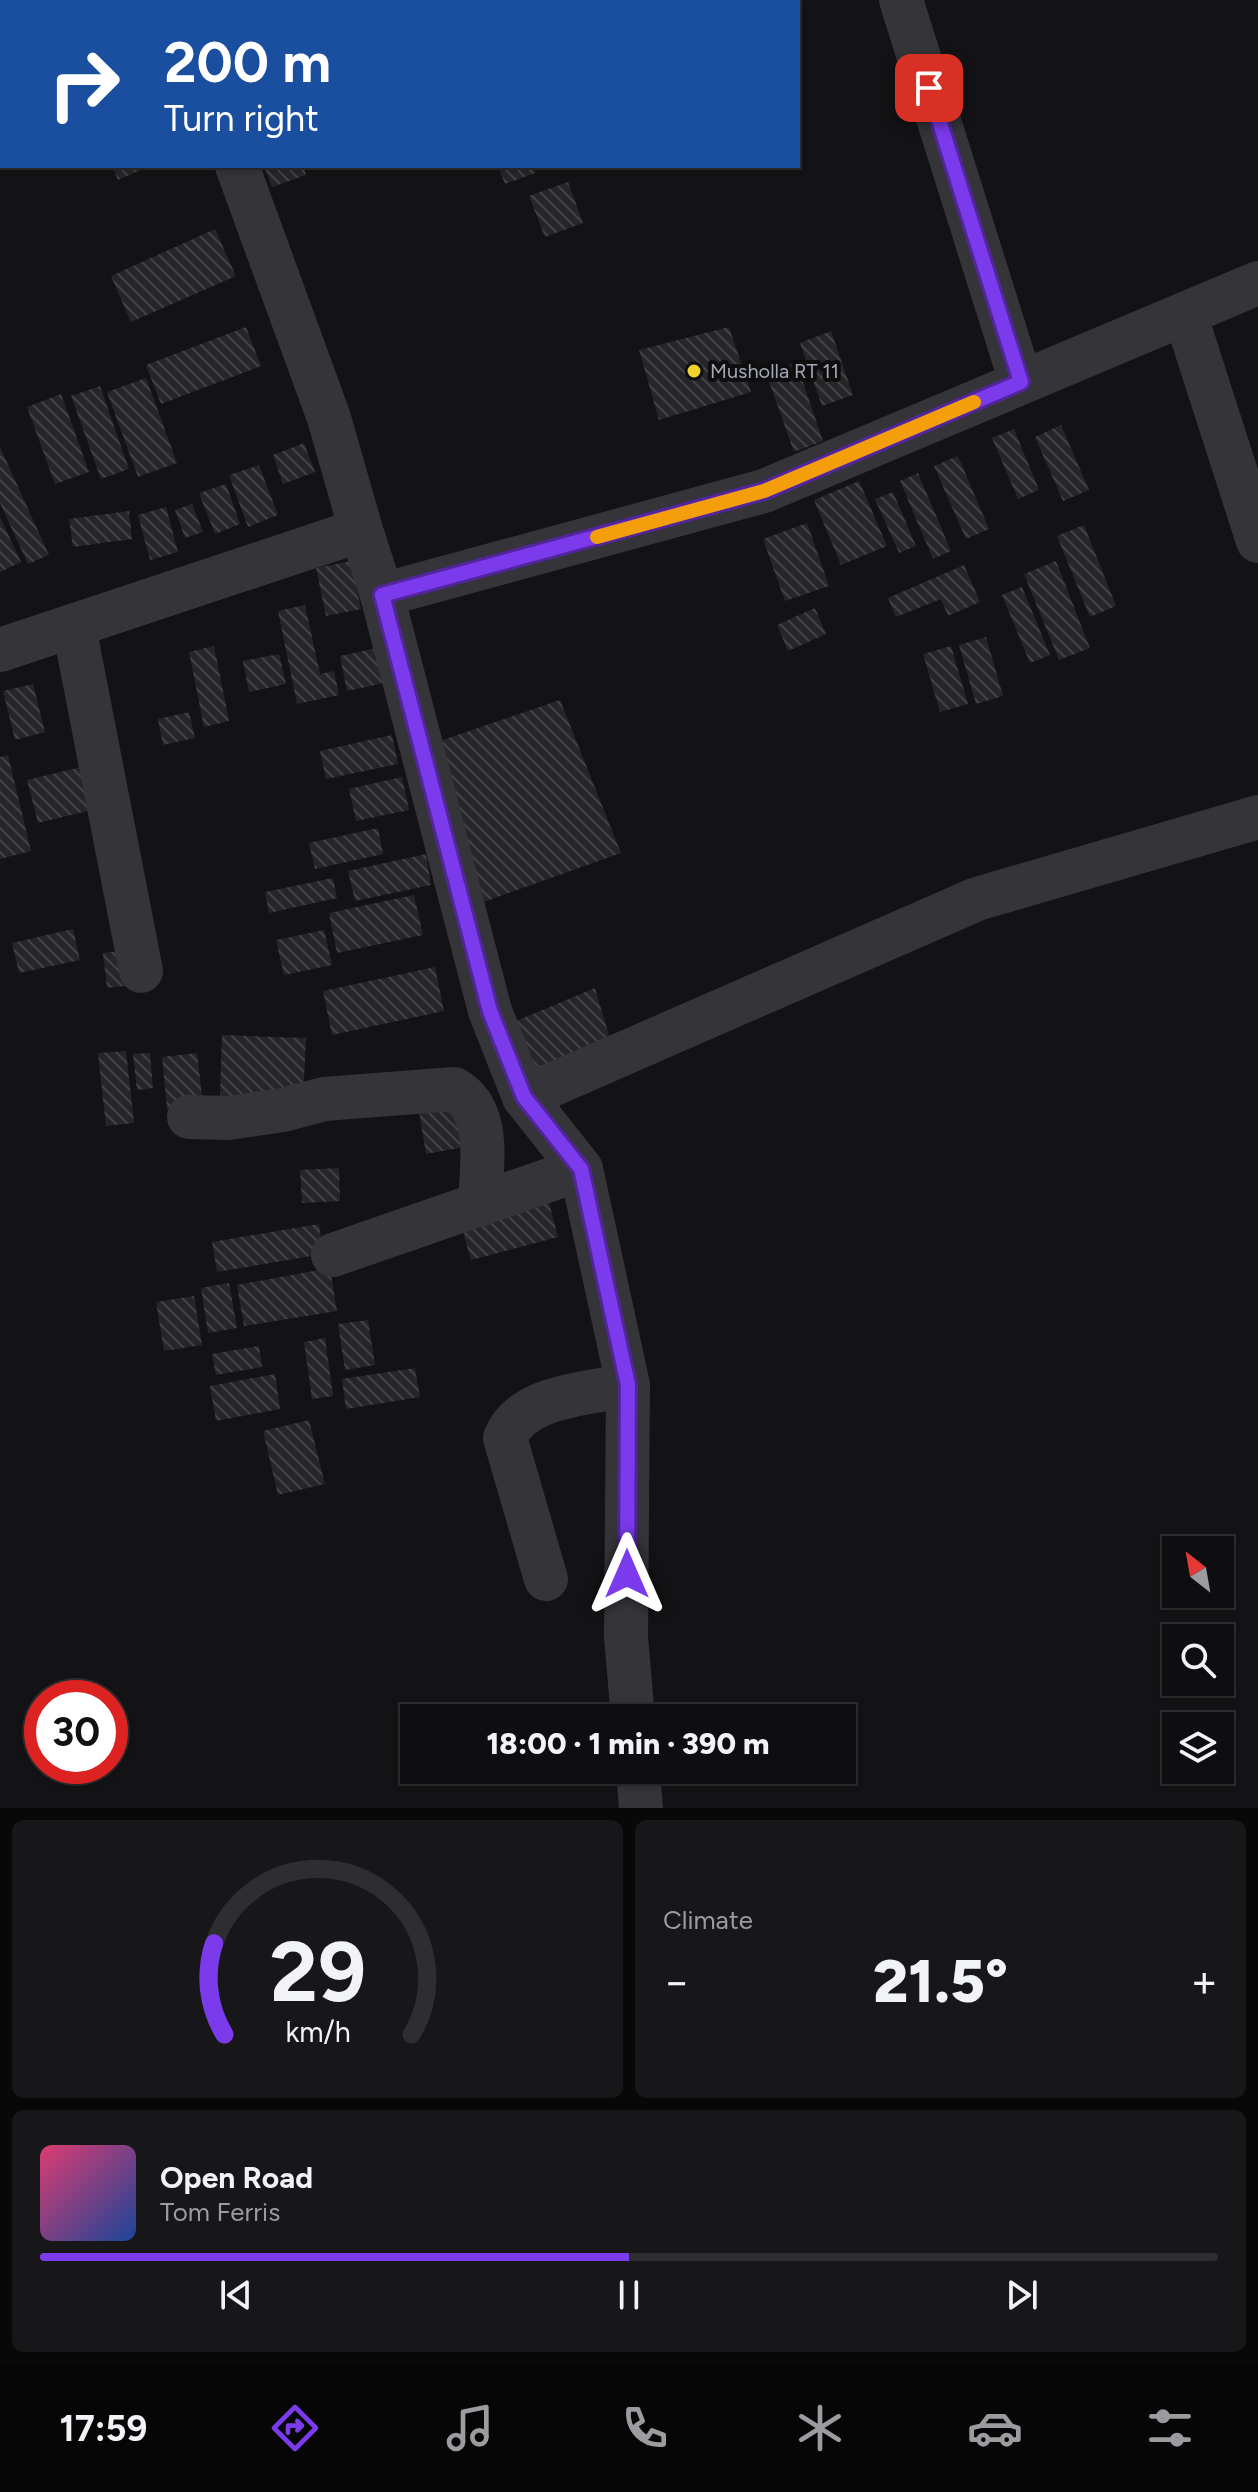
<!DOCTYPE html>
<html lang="en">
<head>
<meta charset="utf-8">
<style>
	body { margin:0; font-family:Figtree,sans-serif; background:#171719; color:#f1f3f6; height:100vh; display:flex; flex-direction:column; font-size:30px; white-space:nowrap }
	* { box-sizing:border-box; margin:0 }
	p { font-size:26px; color:#9b9c9f }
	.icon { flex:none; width:44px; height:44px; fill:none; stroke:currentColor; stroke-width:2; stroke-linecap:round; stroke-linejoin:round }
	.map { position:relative; height:1808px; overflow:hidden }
	.details { display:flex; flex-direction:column; gap:12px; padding:12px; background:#080809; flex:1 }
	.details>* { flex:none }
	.top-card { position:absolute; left:0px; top:0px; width:800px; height:168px; box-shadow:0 2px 6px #0004,0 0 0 2px #2e2e30; background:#1a4fa0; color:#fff; overflow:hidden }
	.needle { width:52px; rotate:329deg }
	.tools { position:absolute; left:1162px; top:1536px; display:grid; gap:16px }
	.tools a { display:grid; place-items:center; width:72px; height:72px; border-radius:0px; background:#0e0e10; box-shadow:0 2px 6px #0004,0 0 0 2px #2e2e30; font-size:40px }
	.speed { position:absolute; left:24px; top:1680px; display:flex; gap:16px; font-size:40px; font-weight:700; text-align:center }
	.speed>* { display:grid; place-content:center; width:104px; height:104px; border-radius:50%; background:#0e0e10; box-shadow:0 2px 6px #0004,0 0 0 2px #2e2e30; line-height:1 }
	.speed .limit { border:12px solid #d22; background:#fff; color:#111 }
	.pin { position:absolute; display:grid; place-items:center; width:68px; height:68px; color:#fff; margin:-34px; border-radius:16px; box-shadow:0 4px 12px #0006 }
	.me { position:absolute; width:88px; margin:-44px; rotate:0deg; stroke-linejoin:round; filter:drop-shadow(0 0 6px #0008) }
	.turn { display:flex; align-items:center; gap:28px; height:168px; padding:0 32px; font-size:36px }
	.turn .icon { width:104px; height:104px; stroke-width:2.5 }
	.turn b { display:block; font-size:56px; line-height:68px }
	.big { font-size:60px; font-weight:800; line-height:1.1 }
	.details .tile { flex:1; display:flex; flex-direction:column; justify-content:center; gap:12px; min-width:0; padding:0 28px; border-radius:12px; background:#171719 }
	.details .dial { align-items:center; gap:0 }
	.dial svg { height:208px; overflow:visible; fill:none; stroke:#2e2e30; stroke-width:7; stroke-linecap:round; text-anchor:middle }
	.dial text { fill:#f1f3f6; stroke:none }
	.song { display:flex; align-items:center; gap:24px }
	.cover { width:96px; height:96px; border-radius:12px; background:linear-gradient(135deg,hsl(340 70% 55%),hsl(220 70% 35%)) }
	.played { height:8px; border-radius:4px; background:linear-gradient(90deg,#7c3aed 50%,#2e2e30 50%) }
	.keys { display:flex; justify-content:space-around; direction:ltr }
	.heat { display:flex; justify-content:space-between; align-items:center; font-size:44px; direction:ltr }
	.details .tiles { flex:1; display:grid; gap:12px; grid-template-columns:1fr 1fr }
	.tile:last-child { grid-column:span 2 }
	.trip { position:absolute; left:400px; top:1704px; width:456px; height:80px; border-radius:0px; background:#0e0e10; box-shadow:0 2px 6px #0004,0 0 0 2px #2e2e30; font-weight:800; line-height:80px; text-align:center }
	.dock { display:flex; height:128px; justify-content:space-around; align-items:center; background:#060606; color:#9b9c9f }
	.dock .icon { width:56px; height:56px }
	.dock .on { color:#7c3aed }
	.dock b { font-size:36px; color:#f1f3f6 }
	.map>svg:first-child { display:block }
	.building { fill:url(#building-back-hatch) }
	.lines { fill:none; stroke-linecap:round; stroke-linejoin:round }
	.minor { stroke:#343439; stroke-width:44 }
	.route-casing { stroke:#51269a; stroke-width:20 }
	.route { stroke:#7c3aed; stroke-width:14 }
	.slow { stroke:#f59e0b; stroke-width:14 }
	.poi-dot { fill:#f1d12e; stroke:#0e0e0f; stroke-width:3 }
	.labels { text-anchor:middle; stroke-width:8; stroke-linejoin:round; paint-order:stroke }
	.poi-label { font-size:20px; fill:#a4a7b5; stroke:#0e0e0f; text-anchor:start }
</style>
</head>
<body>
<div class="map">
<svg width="1258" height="1808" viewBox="0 0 1258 1808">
	<defs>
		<pattern id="building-back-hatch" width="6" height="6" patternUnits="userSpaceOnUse" patternTransform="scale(2)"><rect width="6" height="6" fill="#262629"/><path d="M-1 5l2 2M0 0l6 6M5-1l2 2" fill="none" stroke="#424346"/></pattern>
	</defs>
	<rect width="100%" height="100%" fill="#131315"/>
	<g class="building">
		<path d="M112 166H150L118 180Z"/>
		<path d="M264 166H303L306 175 272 187Z"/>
		<path d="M498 166H533L535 173 505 184Z"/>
		<path d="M568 182 583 223 545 237 529 196Z"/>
		<path d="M215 229 236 276 131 322 111 276Z"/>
		<path d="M246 327 261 366 161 404 146 365Z"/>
		<path d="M729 327 751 392 659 420 639 350Z"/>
		<path d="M831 331 853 395 822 406 800 343Z"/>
		<path d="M796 362 823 441 794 452 766 373Z"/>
		<path d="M146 378 177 463 138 477 107 392Z"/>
		<path d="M100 386 129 469 101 479 71 396Z"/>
		<path d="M61 394 89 472 55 484 27 407Z"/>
		<path d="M1061 425 1089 490 1063 501 1035 437Z"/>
		<path d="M1014 429 1039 490 1018 499 992 438Z"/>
		<path d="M304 443 315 472 283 484 273 455Z"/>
		<path d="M0 447 49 555 28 564 0 503Z"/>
		<path d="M958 456 989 529 966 539 934 466Z"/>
		<path d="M259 465 278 515 248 527 229 475Z"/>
		<path d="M918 473 951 551 933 559 900 481Z"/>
		<path d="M859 481 887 546 841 565 814 500Z"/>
		<path d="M226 484 240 524 215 534 199 493Z"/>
		<path d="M893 492 916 546 899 553 875 499Z"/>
		<path d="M192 504 203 532 185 538 175 510Z"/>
		<path d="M166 507 178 552 150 560 138 515Z"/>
		<path d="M129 511 132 539 73 547 69 519Z"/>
		<path d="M0 517 21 562 0 572Z"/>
		<path d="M807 523 829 586 785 601 763 539Z"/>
		<path d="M1084 525 1116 606 1090 617 1057 536Z"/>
		<path d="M351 561 361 609 326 616 316 568Z"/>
		<path d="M1056 561 1090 648 1059 660 1024 574Z"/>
		<path d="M964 565 980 602 948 616 941 599 896 617 888 598Z"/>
		<path d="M1022 587 1050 655 1030 663 1002 595Z"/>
		<path d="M305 605 320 674 334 671 339 695 297 704 278 611Z"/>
		<path d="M815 608 826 634 788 651 777 625Z"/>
		<path d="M986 637 1003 696 976 704 959 645Z"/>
		<path d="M214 646 229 721 204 727 189 652Z"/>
		<path d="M951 646 968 704 940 712 923 654Z"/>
		<path d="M382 647 389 682 347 691 340 656Z"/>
		<path d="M279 654 286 684 249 692 243 661Z"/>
		<path d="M33 684 45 732 15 740 3 691Z"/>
		<path d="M560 700 621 853 478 904 437 742Z"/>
		<path d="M189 712 195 738 163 745 158 719Z"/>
		<path d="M392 735 398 764 326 779 320 751Z"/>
		<path d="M8 755 31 851 0 859V757Z"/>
		<path d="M94 764 104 807 38 823 27 780Z"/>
		<path d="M402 777 409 810 356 821 349 789Z"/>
		<path d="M378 828 383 854 315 869 309 843Z"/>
		<path d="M426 854 431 885 355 901 348 871Z"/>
		<path d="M333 878 337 898 269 913 265 892Z"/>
		<path d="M414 895 423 935 337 953 329 913Z"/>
		<path d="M73 929 80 960 19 973 12 943Z"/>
		<path d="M324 930 332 965 284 975 276 940Z"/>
		<path d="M129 950 133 985 107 988 103 953Z"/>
		<path d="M435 967 444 1011 332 1035 323 991Z"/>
		<path d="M595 988 610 1039 530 1071 509 1024Z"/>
		<path d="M222 1035 306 1038 303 1099 220 1096Z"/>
		<path d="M126 1051 134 1123 106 1126 98 1053Z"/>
		<path d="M150 1053 153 1088 137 1090 133 1054Z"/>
		<path d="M197 1053 203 1105 167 1109 162 1057Z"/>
		<path d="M463 1098 470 1146 426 1154 418 1105Z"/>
		<path d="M339 1168 340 1201 302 1203 300 1170Z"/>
		<path d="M547 1195 558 1237 471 1260 459 1219Z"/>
		<path d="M319 1224 323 1254 217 1272 212 1242Z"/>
		<path d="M330 1268 337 1311 244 1326 237 1285Z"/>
		<path d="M229 1283 237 1328 208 1333 201 1288Z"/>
		<path d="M194 1296 202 1345 164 1351 156 1302Z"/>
		<path d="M368 1320 375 1365 345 1370 338 1324Z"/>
		<path d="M325 1338 333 1396 312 1399 304 1342Z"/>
		<path d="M259 1346 262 1367 216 1375 212 1354Z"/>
		<path d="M415 1368 420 1397 346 1409 342 1379Z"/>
		<path d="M275 1374 280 1409 216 1421 210 1386Z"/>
		<path d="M309 1420 325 1484 278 1495 263 1431Z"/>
	</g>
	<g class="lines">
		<g class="minor">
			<path d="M174 0 175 2"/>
			<path d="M901 0 1021 382"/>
			<path d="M692 2 699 0"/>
			<path d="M1185 314 1258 541"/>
			<path d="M361 530 382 595 490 1011 524 1097 581 1169 628 1385 626 1637 633 1718"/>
			<path d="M382 595 764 491 1258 283"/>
			<path d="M74 627 141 971"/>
			<path d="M0 650 361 530 329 418 237 166"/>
			<path d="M524 1097 977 899 1258 817"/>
			<path d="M189 1117 228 1118 283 1110 324 1099 454 1089C493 1111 481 1167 480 1205"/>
			<path d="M333 1255 581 1169"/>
			<path d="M546 1579 505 1438C522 1395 588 1394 628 1385"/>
			<path d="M638 1770 641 1808"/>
		</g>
	</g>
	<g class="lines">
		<g class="route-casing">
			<path id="route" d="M627 1574 628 1385 581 1169 524 1097 490 1011 382 595 764 491 1021 382 929 88"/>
		</g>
		<use href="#route" class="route"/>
		<path class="slow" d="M597 537 764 491 974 402"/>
	</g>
	<circle class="poi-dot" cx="694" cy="371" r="8"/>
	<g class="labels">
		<g class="poi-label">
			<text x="710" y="378">Musholla RT 11</text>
		</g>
	</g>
</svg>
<div class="tools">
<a><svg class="needle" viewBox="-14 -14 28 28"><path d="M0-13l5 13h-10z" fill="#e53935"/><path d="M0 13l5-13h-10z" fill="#9b9c9f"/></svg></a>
<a><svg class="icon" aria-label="search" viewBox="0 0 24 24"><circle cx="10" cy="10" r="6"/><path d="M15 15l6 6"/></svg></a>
<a><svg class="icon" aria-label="layers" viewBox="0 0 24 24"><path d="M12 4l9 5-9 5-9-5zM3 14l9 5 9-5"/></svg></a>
</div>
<div class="speed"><div class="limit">30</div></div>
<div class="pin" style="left:929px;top:88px;background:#d93025"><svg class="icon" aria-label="arrive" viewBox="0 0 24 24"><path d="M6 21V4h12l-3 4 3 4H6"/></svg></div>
<svg class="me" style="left:627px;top:1574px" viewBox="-20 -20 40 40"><path d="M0-17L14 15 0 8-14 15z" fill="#7c3aed" stroke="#fff" stroke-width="4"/></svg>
<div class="trip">18:00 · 1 min · 390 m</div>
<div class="top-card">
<div class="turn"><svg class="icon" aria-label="right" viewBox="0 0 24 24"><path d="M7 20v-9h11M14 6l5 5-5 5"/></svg><div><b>200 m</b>Turn right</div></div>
</div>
</div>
<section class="details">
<div class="tiles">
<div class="tile dial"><svg viewBox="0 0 100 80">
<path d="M14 69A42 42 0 1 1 86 69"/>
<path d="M14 69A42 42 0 0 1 10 34" stroke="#7c3aed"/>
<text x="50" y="56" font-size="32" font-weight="700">29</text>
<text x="50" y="72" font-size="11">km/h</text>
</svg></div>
<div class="tile"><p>Climate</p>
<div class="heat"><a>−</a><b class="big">21.5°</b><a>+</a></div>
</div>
<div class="tile">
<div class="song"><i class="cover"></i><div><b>Open Road</b><p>Tom Ferris</p></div></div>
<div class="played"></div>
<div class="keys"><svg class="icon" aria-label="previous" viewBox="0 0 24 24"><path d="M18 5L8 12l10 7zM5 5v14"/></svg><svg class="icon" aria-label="pause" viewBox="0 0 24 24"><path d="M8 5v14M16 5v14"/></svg><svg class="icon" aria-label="next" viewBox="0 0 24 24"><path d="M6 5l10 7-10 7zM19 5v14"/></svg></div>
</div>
</div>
</section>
<nav class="dock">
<b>17:59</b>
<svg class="icon on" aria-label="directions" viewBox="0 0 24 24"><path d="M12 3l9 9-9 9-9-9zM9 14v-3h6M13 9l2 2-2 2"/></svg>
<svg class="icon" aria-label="music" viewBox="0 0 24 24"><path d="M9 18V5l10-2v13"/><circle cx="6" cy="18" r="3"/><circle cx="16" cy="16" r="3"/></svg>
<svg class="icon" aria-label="phone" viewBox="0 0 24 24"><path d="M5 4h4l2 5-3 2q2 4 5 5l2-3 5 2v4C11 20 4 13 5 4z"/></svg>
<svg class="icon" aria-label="climate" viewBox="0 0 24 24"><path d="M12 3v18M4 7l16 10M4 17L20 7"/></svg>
<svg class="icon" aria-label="car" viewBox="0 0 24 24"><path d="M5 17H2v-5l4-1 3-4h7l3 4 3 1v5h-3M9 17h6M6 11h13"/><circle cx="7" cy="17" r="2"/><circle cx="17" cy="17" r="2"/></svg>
<svg class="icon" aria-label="filters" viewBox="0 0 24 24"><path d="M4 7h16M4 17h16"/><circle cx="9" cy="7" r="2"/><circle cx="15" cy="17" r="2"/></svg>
</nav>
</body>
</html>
